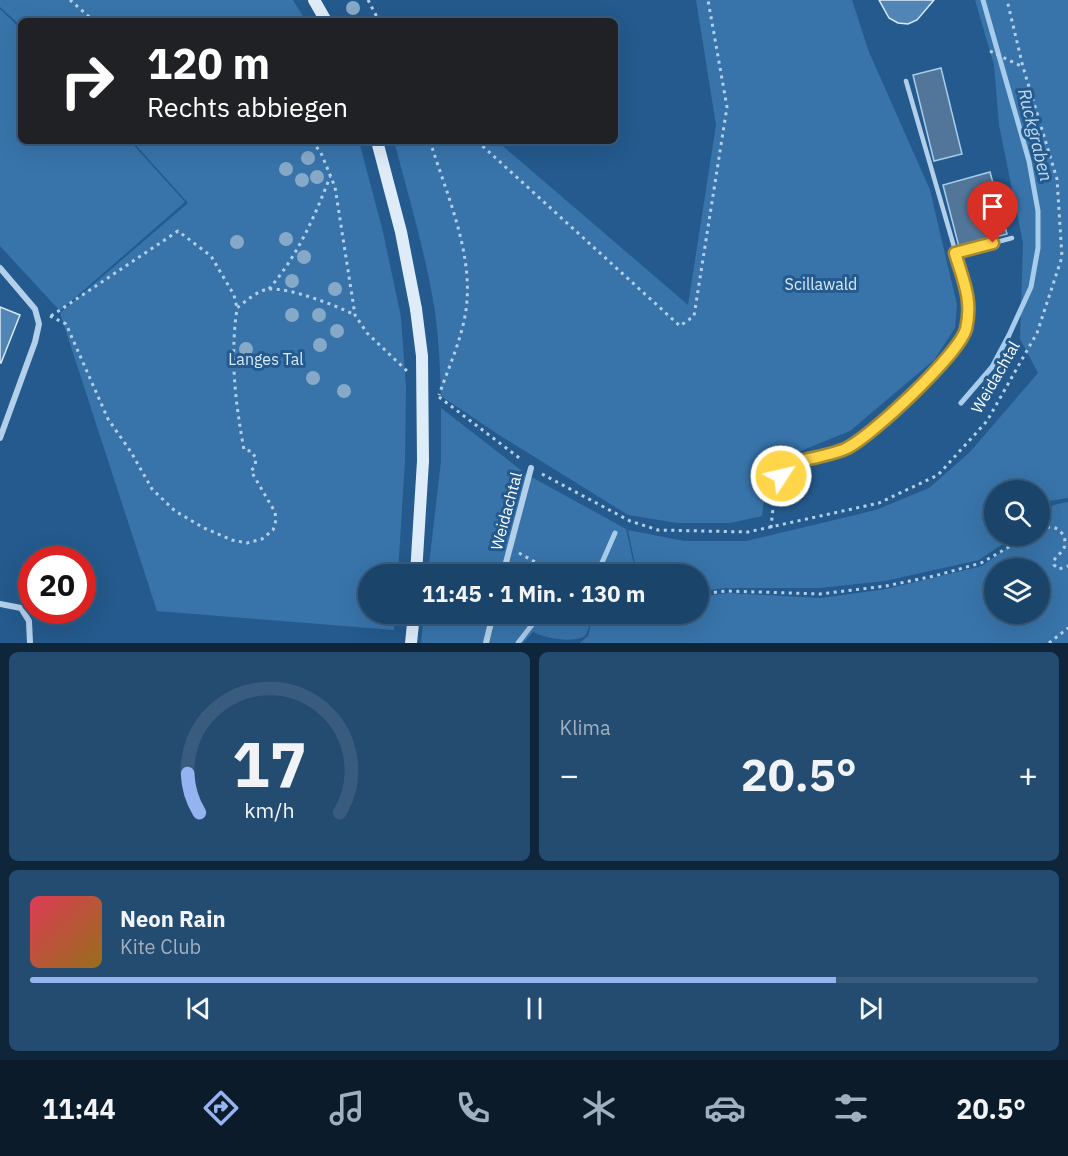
<!DOCTYPE html>
<html lang="de">
<head>
<meta charset="utf-8">
<style>
	body { margin:0; font-family:"IBM Plex Sans",sans-serif; background:#244b70; color:#f1f3f6; height:100vh; display:flex; flex-direction:column; font-size:22px; white-space:nowrap }
	* { box-sizing:border-box; margin:0 }
	p { font-size:20px; color:#a0b0c1 }
	.icon { flex:none; width:33px; height:33px; fill:none; stroke:currentColor; stroke-width:2; stroke-linecap:round; stroke-linejoin:round }
	.map { position:relative; height:643px; overflow:hidden }
	.sheet { display:flex; flex-direction:column; gap:9px; padding:9px; background:#0f253a; flex:1 }
	.sheet>* { flex:none }
	.guide { position:absolute; left:18px; top:18px; width:600px; height:126px; border-radius:9px; box-shadow:0 6px 24px #0002,0 0 0 2px #395c7e; background:#202124; color:#fff; overflow:hidden }
	.tools { position:absolute; left:984px; top:480px; display:grid; gap:12px }
	.tools a { display:grid; place-items:center; width:66px; height:66px; border-radius:50%; background:#1b446a; box-shadow:0 6px 24px #0002,0 0 0 2px #395c7e; font-size:30px }
	.speed { position:absolute; left:18px; top:546px; display:flex; gap:12px; font-size:30px; font-weight:700; text-align:center }
	.speed>* { display:grid; place-content:center; width:78px; height:78px; border-radius:50%; background:#1b446a; box-shadow:0 6px 24px #0002,0 0 0 2px #395c7e; line-height:1 }
	.speed .limit { border:9px solid #d22; background:#fff; color:#111 }
	.pin { position:absolute; display:grid; place-items:center; width:51px; height:51px; color:#fff; margin:-62px -26px; border-radius:50% 50% 50% 0; rotate:-45deg; box-shadow:0 0 6px #0007 }
	.pin .icon { rotate:45deg }
	.me { position:absolute; width:66px; margin:-33px; rotate:55deg; stroke-linejoin:round; filter:drop-shadow(0 0 4px #0008) }
	.turn { display:flex; align-items:center; gap:21px; height:126px; padding:0 30px; font-size:27px }
	.turn .icon { width:78px; height:78px; stroke-width:2.5 }
	.turn b { display:block; font-size:42px; line-height:51px }
	.big { font-size:45px; font-weight:700; line-height:1.1 }
	.sheet .tile { flex:1; display:flex; flex-direction:column; justify-content:center; gap:9px; min-width:0; padding:0 21px; border-radius:9px; background:#244b70 }
	.sheet .dial { align-items:center; gap:0 }
	.dial svg { height:156px; overflow:visible; fill:none; stroke:#395c7e; stroke-width:7; stroke-linecap:round; text-anchor:middle }
	.dial text { fill:#f1f3f6; stroke:none }
	.song { display:flex; align-items:center; gap:18px }
	.cover { width:72px; height:72px; border-radius:9px; background:linear-gradient(135deg,hsl(350 70% 55%),hsl(40 70% 35%)) }
	.played { height:6px; border-radius:3px; background:linear-gradient(90deg,#95b2f1 80%,#395c7e 80%) }
	.keys { display:flex; justify-content:space-around; direction:ltr }
	.heat { display:flex; justify-content:space-between; align-items:center; font-size:33px; direction:ltr }
	.sheet .tiles { flex:1; display:grid; gap:9px; grid-template-columns:1fr 1fr }
	.tile:last-child { grid-column:span 2 }
	.trip { position:absolute; left:358px; top:564px; width:351px; height:60px; border-radius:30px; background:#1b446a; box-shadow:0 6px 24px #0002,0 0 0 2px #395c7e; font-weight:700; line-height:60px; text-align:center }
	.dock { display:flex; height:96px; justify-content:space-around; align-items:center; background:#0b1b2a; color:#a0b0c1 }
	.dock .icon { width:42px; height:42px }
	.dock .on { color:#95b2f1 }
	.dock b { font-size:27px; color:#f1f3f6 }
	.map>svg:first-child { display:block }
	.green { fill:#3874aa; fill-rule:evenodd }
	.water { fill:#51769a; stroke:#a7ccec; stroke-width:1.5 }
	.lines { fill:none; stroke-linecap:round; stroke-linejoin:round }
	.stream { stroke:#a7ccec; stroke-width:5 }
	.building { fill:#5085b6; stroke:#d8e9f8; stroke-width:1.5 }
	.path { stroke:#b3d0eb; stroke-width:3; stroke-dasharray:3 4.5; stroke-linecap:butt }
	.service { stroke:#b3d0eb; stroke-width:4.5 }
	.minor { stroke:#b3d0eb; stroke-width:6 }
	.secondary { stroke:#deecf9; stroke-width:12 }
	.secondary-bridge { stroke:#deecf9; stroke-width:12 }
	.tree { fill:#87a9c8 }
	.route-casing { stroke:#a68a30; stroke-width:15 }
	.route { stroke:#ffd54a; stroke-width:10 }
	.labels { text-anchor:middle; stroke-width:6; stroke-linejoin:round; paint-order:stroke }
	.park-label { font-size:16px; fill:#d8e9f8; stroke:#245a8d }
	.street-label { font-size:16px; fill:#fff; stroke:#245a8d }
	.water-label { font-size:18px; font-style:italic; fill:#bfdaf2; stroke:#245a8d }
</style>
</head>
<body>
<div class="map">
<svg width="1068" height="643" viewBox="0 0 1068 643">
	<rect width="100%" height="100%" fill="#245a8d"/>
	<g class="green">
		<path d="M0 0H293L306 21H21V26L0 7Z"/>
		<path d="M696 0H852L869 52 930 190 957 305 955 328 934 360 850 431 783 458 766 486 762 516 730 523H677L628 515 499 435 441 396C440 368 439 340 435 312 426 254 409 198 394 141H497L688 305 716 125Z"/>
		<path d="M975 0H1068V498L1050 501 1040 517V490H994V536H1015L979 560 885 581 820 588H727L699 591V574H637L628 530 684 541H746L876 510 929 488 970 452 1038 373 1020 339 1023 243 999 125 994 65Z"/>
		<path d="M0 9 21 29V141H130L185 202 60 311 0 246Z"/>
		<path d="M132 141H359L383 232 401 317 406 388 405 460 398 574H369V614H395L394 630 157 611 60 313 188 203Z"/>
		<path d="M441 408 526 474 626 529 636 574H428L441 461Z"/>
		<path d="M1068 502V643H580L588 636 593 614H699V597L727 593 821 598 886 589 982 566 1023 536H1040V523L1053 505ZM1040 568V614H994V568Z"/>
		<path d="M424 614H592C590 620 589 631 585 636 574 643 546 639 533 632L523 643H421Z"/>
	</g>
	<g class="water">
		<path d="M941 68 962 154 934 161 913 75Z"/>
		<path d="M990 172 1007 234 959 247 943 185Z"/>
	</g>
	<g class="lines">
		<g class="stream">
			<path d="M961 403 992 367 1009 335 1031 287 1038 248V211L1029 161 983 0"/>
			<path d="M597 574 615 533"/>
			<path d="M518 643 535 621 554 614"/>
		</g>
	</g>
	<g class="building">
		<path d="M879 0H934L917 20 908 24 898 23 889 18Z"/>
		<path d="M0 307 20 315 1 363H0Z"/>
	</g>
	<g class="lines">
		<g class="path">
			<path d="M70 0 94 21"/>
			<path d="M368 0 379 21"/>
			<path d="M990 51 1023 67"/>
			<path d="M312 141 321 153 335 187 355 315 367 333 408 372"/>
			<path d="M430 141C447 196 476 258 465 316 460 343 448 369 439 395"/>
			<path d="M477 141 680 326 694 316 727 107 708 0"/>
			<path d="M269 289C298 255 314 218 330 177"/>
			<path d="M50 316 66 324 108 419 131 452 152 489 175 511 204 528 232 540 247 543 262 539 273 530 276 520 275 512 251 471 255 466 256 458 251 451 244 450C235 400 230 358 237 308 246 301 258 290 269 289 291 288 335 305 355 315"/>
			<path d="M51 316 178 231 211 256 234 295 237 308"/>
			<path d="M439 397 522 460"/>
			<path d="M542 474 630 521 658 530 748 532 879 503 938 475 987 421 1037 333 1062 257 1057 179 1023 67 1007 0"/>
			<path d="M771 528 774 498"/>
			<path d="M1040 530C1043 529 1046 527 1050 527 1060 527 1068 538 1064 548 1062 552 1057 556 1054 560V565L1059 569 1068 566"/>
			<path d="M519 553 557 574"/>
			<path d="M699 594 727 591 820 594 886 586 934 576 981 563 1028 536"/>
			<path d="M1049 643 1068 628"/>
		</g>
		<g class="service">
			<path d="M955 253 1012 238"/>
			<path d="M775 487 787 464 846 448 878 426 942 364 965 332 970 302 906 81"/>
		</g>
		<g class="minor">
			<path d="M0 268 35 309 39 324 35 342 0 438"/>
			<path d="M503 574 531 468"/>
			<path d="M0 604 21 608 29 621 30 643"/>
			<path d="M486 643 493 614"/>
		</g>
		<g class="secondary">
			<path d="M314 0 326 21"/>
			<path d="M377 141 401 232 416 309"/>
			<path d="M416 574 423 461"/>
			<path d="M411 643 414 614"/>
		</g>
		<path class="secondary-bridge" d="M416 309 422 356 423 461"/>
	</g>
	<g class="tree">
		<circle cx="353" cy="8" r="7"/>
		<circle cx="308" cy="158" r="7"/>
		<circle cx="286" cy="169" r="7"/>
		<circle cx="317" cy="177" r="7"/>
		<circle cx="302" cy="180" r="7"/>
		<circle cx="286" cy="239" r="7"/>
		<circle cx="237" cy="242" r="7"/>
		<circle cx="304" cy="257" r="7"/>
		<circle cx="292" cy="281" r="7"/>
		<circle cx="335" cy="289" r="7"/>
		<circle cx="292" cy="315" r="7"/>
		<circle cx="319" cy="315" r="7"/>
		<circle cx="337" cy="331" r="7"/>
		<circle cx="320" cy="345" r="7"/>
		<circle cx="246" cy="349" r="7"/>
		<circle cx="313" cy="378" r="7"/>
		<circle cx="344" cy="391" r="7"/>
	</g>
	<g class="lines">
		<g class="route-casing">
			<path id="route" d="M781 476 787 464C806 459 828 456 845 449 870 438 959 354 966 329 973 300 963 280 955 253L993 243"/>
		</g>
		<use href="#route" class="route"/>
	</g>
	<g class="labels">
		<g class="park-label">
			<text x="821" y="290">Scillawald</text>
			<text x="266" y="365">Langes Tal</text>
		</g>
		<g class="street-label">
			<text transform="translate(995 377) rotate(-60)" y="6">Weidachtal</text>
			<text transform="translate(506 511) rotate(-75)" y="6">Weidachtal</text>
		</g>
		<g class="water-label">
			<text transform="translate(1035 135) rotate(76)" y="6">Ruckgraben</text>
		</g>
	</g>
</svg>
<div class="tools">
<a><svg class="icon" aria-label="search" viewBox="0 0 24 24"><circle cx="10" cy="10" r="6"/><path d="M15 15l6 6"/></svg></a>
<a><svg class="icon" aria-label="layers" viewBox="0 0 24 24"><path d="M12 4l9 5-9 5-9-5zM3 14l9 5 9-5"/></svg></a>
</div>
<div class="speed"><div class="limit">20</div></div>
<div class="pin" style="left:993px;top:243px;background:#d93025"><svg class="icon" aria-label="arrive" viewBox="0 0 24 24"><path d="M6 21V4h12l-3 4 3 4H6"/></svg></div>
<svg class="me" style="left:781px;top:476px" viewBox="-20 -20 40 40"><circle r="17" fill="#ffd54a" stroke="#fff" stroke-width="3"/><path d="M0-11L8 9 0 5-8 9z" fill="#fff"/></svg>
<div class="trip">11:45 · 1 Min. · 130 m</div>
<div class="guide">
<div class="turn"><svg class="icon" aria-label="right" viewBox="0 0 24 24"><path d="M7 20v-9h11M14 6l5 5-5 5"/></svg><div><b>120 m</b>Rechts abbiegen</div></div>
</div>
</div>
<section class="sheet">
<div class="tiles">
<div class="tile dial"><svg viewBox="0 0 100 80">
<path d="M14 69A42 42 0 1 1 86 69"/>
<path d="M14 69A42 42 0 0 1 8 49" stroke="#95b2f1"/>
<text x="50" y="56" font-size="32" font-weight="700">17</text>
<text x="50" y="72" font-size="11">km/h</text>
</svg></div>
<div class="tile"><p>Klima</p>
<div class="heat"><a>−</a><b class="big">20.5°</b><a>+</a></div>
</div>
<div class="tile">
<div class="song"><i class="cover"></i><div><b>Neon Rain</b><p>Kite Club</p></div></div>
<div class="played"></div>
<div class="keys"><svg class="icon" aria-label="previous" viewBox="0 0 24 24"><path d="M18 5L8 12l10 7zM5 5v14"/></svg><svg class="icon" aria-label="pause" viewBox="0 0 24 24"><path d="M8 5v14M16 5v14"/></svg><svg class="icon" aria-label="next" viewBox="0 0 24 24"><path d="M6 5l10 7-10 7zM19 5v14"/></svg></div>
</div>
</div>
</section>
<nav class="dock">
<b>11:44</b>
<svg class="icon on" aria-label="directions" viewBox="0 0 24 24"><path d="M12 3l9 9-9 9-9-9zM9 14v-3h6M13 9l2 2-2 2"/></svg>
<svg class="icon" aria-label="music" viewBox="0 0 24 24"><path d="M9 18V5l10-2v13"/><circle cx="6" cy="18" r="3"/><circle cx="16" cy="16" r="3"/></svg>
<svg class="icon" aria-label="phone" viewBox="0 0 24 24"><path d="M5 4h4l2 5-3 2q2 4 5 5l2-3 5 2v4C11 20 4 13 5 4z"/></svg>
<svg class="icon" aria-label="climate" viewBox="0 0 24 24"><path d="M12 3v18M4 7l16 10M4 17L20 7"/></svg>
<svg class="icon" aria-label="car" viewBox="0 0 24 24"><path d="M5 17H2v-5l4-1 3-4h7l3 4 3 1v5h-3M9 17h6M6 11h13"/><circle cx="7" cy="17" r="2"/><circle cx="17" cy="17" r="2"/></svg>
<svg class="icon" aria-label="filters" viewBox="0 0 24 24"><path d="M4 7h16M4 17h16"/><circle cx="9" cy="7" r="2"/><circle cx="15" cy="17" r="2"/></svg>
<b>20.5°</b>
</nav>
</body>
</html>
